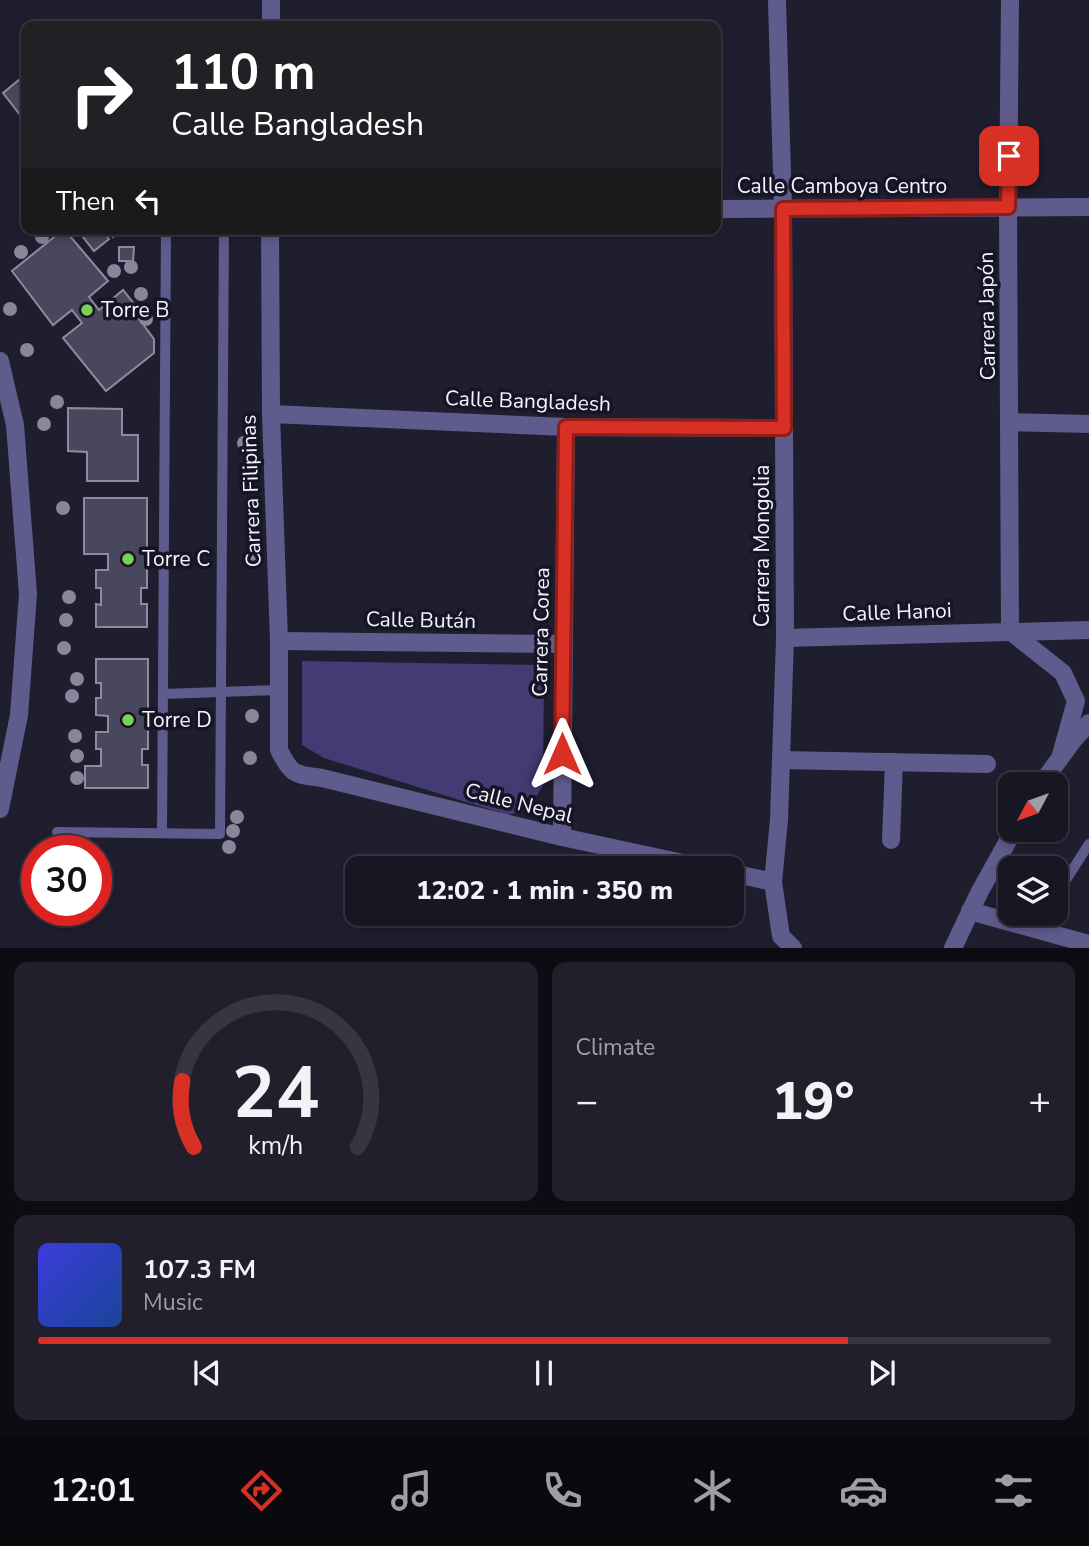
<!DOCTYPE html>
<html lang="en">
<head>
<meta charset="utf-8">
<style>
	body { margin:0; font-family:"Nunito Sans",sans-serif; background:#201f2b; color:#f1f3f6; height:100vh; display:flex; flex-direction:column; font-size:26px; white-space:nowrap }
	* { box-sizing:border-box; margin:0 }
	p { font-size:23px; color:#9e9fa6 }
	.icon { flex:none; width:38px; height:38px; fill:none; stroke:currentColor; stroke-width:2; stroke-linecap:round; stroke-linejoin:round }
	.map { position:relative; height:948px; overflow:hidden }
	.details { display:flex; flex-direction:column; gap:14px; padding:14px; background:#0d0c13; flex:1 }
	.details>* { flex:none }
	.guide { position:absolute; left:21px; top:21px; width:700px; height:214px; border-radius:14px; box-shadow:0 4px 10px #0003,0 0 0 2px #363541; background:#202124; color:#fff; overflow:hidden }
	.needle { width:46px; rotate:229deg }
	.fabs { position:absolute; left:998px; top:772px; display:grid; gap:14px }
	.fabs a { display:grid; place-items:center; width:70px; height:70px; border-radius:14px; background:#171623; box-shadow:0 4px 10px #0003,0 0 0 2px #363541; font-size:35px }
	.speed { position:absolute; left:21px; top:835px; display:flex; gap:14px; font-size:35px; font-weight:700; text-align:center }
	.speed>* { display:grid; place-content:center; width:91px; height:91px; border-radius:50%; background:#171623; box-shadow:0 4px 10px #0003,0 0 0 2px #363541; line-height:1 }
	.speed .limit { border:10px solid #d22; background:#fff; color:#111 }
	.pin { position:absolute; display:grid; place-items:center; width:60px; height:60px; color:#fff; margin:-30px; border-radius:14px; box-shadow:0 4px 10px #0006 }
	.me { position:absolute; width:77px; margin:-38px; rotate:0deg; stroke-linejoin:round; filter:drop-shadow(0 0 5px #0008) }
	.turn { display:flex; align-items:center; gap:24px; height:147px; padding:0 35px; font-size:32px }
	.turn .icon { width:91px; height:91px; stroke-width:2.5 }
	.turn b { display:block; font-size:49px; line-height:60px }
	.then { display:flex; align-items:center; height:66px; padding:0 35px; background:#0003; gap:14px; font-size:26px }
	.big { font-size:52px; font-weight:800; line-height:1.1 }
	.details .widget { flex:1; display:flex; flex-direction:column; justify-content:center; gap:10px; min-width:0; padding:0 24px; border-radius:14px; background:#201f2b }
	.details .dial { align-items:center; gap:0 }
	.dial svg { height:182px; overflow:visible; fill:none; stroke:#363541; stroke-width:7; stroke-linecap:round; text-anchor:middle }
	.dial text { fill:#f1f3f6; stroke:none }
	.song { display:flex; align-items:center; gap:21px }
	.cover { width:84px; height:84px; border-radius:10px; background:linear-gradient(135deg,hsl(240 70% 55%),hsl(220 70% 35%)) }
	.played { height:7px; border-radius:4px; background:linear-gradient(90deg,#d93025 80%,#363541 80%) }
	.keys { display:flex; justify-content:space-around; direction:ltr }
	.heat { display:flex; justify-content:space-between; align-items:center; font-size:38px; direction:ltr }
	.details .tiles { flex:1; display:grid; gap:14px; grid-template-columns:1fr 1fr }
	.widget:last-child { grid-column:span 2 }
	.trip { position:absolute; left:345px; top:856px; width:399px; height:70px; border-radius:14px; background:#171623; box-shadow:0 4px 10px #0003,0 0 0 2px #363541; font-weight:800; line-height:70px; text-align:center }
	.tabs { display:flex; height:112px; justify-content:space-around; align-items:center; background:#09090e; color:#9e9fa6 }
	.tabs .icon { width:49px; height:49px }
	.tabs .current { color:#d93025 }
	.tabs b { font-size:32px; color:#f1f3f6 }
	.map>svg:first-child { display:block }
	.green { fill:#433b73 }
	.building { fill:#48475b; stroke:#8c8ba1; stroke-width:2 }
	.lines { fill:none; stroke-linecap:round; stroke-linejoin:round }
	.service { stroke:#605b8d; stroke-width:10 }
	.minor { stroke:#605b8d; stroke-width:18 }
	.tertiary { stroke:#605b8d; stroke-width:18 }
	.tree { fill:#87869a }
	.route-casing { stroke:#8d1f18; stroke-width:18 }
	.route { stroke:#d93025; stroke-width:12 }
	.poi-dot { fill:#7ad156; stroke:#161525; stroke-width:2.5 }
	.labels { text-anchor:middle; stroke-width:7; stroke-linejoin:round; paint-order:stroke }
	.street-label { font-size:21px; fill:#f4f4fe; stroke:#161525 }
	.poi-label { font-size:21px; fill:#f4f4fe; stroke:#161525; text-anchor:start }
</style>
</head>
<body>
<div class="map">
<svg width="1089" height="948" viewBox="0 0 1089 948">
	<rect width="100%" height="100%" fill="#1f1e2f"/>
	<path class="green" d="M302 661 544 665 543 786 527 810 508 815 324 758 302 745Z"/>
	<g class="building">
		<path d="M26 74V128L22 122 24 120 3 93Z"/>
		<path d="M64 229 108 281 89 297 99 310 123 290 135 305 131 308 154 339V353L106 391 63 338 82 323 72 310 53 325 12 271Z"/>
		<path d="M92 229H101L109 239 94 251 83 237Z"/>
		<path d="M107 229H122L113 237Z"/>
		<path d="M119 247H134L133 261H119Z"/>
		<path d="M68 408 122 409V435H138V481H87V452L68 451Z"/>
		<path d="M84 498H147V588H141V604H147V627H96V604L101 605V588H96V570H108V554H84Z"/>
		<path d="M96 659H148V749H142V765H148V788H85V766H101V749H96V732H108V716L96 715V698H101V683H96Z"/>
	</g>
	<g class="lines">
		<g class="service">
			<path d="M163 694 279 690"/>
			<path d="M57 832 220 834 224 229"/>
			<path d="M162 833 166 229"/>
			<path d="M1055 897 1089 844"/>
		</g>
		<g class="minor">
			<path d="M777 0 783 209 785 638 779 820 773 882 781 936 793 948"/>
			<path d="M1010 0 1008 207 1010 631"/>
			<path d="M271 26V0"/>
			<path d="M716 209 1089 207"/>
			<path d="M270 229 271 414 279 641V750C292 776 295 774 322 778L562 837 706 868"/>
			<path d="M271 414 566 427 784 428"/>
			<path d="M1010 422 1089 424"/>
			<path d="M1010 631 1063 673 1076 701 1061 755"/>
			<path d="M785 638 1089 630"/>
			<path d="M279 641 563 644"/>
			<path d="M781 760 987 764"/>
			<path d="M562 837 566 427"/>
			<path d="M891 840 894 762"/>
			<path d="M732 873 773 882"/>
			<path d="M970 911 1089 944"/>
		</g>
		<g class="tertiary">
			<path d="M0 361 15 425 28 594 19 715 0 809"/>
			<path d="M1041 784 1075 738 1089 723"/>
			<path d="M953 948 979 893 1014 830"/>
		</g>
	</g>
	<g class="tree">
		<circle cx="42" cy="237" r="7"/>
		<circle cx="21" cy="252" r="7"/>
		<circle cx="131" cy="267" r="7"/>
		<circle cx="114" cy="271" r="7"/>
		<circle cx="141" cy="294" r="7"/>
		<circle cx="10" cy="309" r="7"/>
		<circle cx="146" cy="319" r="7"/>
		<circle cx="27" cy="350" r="7"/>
		<circle cx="57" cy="402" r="7"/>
		<circle cx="44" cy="424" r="7"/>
		<circle cx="244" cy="443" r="7"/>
		<circle cx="63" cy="508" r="7"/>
		<circle cx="253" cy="562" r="7"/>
		<circle cx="69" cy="597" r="7"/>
		<circle cx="66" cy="620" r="7"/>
		<circle cx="64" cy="648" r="7"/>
		<circle cx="77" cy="679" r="7"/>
		<circle cx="72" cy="696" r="7"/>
		<circle cx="252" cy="716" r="7"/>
		<circle cx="75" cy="736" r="7"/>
		<circle cx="77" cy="756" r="7"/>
		<circle cx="250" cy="758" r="7"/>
		<circle cx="77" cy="778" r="7"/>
		<circle cx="237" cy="817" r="7"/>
		<circle cx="233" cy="831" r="7"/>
		<circle cx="229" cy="847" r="7"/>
	</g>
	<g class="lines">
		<g class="route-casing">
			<path id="route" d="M562 754 566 427 784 428 783 209 1008 207 1009 156"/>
		</g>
		<use href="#route" class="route"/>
	</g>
	<g class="poi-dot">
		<circle cx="87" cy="310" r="7"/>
		<circle cx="128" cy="559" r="7"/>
		<circle cx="128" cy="720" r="7"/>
	</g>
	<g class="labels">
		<g class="street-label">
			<text x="842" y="193">Calle Camboya Centro</text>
			<text transform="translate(987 316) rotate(-91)" y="7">Carrera Japón</text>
			<text transform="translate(528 401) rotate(2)" y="7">Calle Bangladesh</text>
			<text transform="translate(251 491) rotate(-92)" y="7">Carrera Filipinas</text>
			<text transform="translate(762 546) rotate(-90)" y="7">Carrera Mongolia</text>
			<text transform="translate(897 612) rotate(-2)" y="7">Calle Hanoi</text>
			<text transform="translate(421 620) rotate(1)" y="7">Calle Bután</text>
			<text transform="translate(541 632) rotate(-89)" y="7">Carrera Corea</text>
			<text transform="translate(519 803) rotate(14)" y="7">Calle Nepal</text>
		</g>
		<g class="poi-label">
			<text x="101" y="317">Torre B</text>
			<text x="142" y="566">Torre C</text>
			<text x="142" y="727">Torre D</text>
		</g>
	</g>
</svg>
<div class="fabs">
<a><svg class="needle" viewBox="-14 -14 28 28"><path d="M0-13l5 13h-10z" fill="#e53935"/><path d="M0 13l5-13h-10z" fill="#9e9fa6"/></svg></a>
<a><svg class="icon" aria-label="layers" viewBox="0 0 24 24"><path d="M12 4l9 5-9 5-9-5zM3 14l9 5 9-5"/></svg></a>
</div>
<div class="speed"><div class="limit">30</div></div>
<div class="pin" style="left:1009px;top:156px;background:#d93025"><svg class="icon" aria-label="arrive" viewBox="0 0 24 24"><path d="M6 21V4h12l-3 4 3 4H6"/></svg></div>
<svg class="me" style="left:562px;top:754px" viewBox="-20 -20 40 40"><path d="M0-17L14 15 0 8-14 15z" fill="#d93025" stroke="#fff" stroke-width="4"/></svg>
<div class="trip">12:02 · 1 min · 350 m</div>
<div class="guide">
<div class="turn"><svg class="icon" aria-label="right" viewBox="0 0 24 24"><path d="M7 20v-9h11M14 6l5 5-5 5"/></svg><div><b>110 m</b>Calle Bangladesh</div></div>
<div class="then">Then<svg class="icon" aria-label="left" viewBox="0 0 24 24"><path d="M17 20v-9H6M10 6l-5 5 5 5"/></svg></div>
</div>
</div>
<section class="details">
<div class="tiles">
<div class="widget dial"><svg viewBox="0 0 100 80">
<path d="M14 69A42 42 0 1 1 86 69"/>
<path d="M14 69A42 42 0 0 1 9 40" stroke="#d93025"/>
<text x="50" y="56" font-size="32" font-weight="700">24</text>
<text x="50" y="72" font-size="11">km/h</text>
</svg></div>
<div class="widget"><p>Climate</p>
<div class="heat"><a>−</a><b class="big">19°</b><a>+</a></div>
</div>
<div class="widget">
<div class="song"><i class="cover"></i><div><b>107.3 FM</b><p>Music</p></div></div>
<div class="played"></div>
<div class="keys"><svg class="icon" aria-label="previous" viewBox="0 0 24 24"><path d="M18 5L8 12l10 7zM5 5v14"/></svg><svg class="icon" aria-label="pause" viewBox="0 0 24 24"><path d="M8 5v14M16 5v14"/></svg><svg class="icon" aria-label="next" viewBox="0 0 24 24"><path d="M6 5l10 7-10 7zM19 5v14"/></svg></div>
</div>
</div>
</section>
<nav class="tabs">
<b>12:01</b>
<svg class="icon current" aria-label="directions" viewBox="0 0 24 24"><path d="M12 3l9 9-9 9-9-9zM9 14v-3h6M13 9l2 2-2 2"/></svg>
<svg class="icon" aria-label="music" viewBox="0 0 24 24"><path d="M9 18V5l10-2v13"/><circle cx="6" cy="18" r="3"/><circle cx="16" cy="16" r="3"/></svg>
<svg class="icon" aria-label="phone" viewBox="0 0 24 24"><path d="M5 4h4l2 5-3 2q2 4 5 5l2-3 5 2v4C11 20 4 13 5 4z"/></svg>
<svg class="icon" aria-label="climate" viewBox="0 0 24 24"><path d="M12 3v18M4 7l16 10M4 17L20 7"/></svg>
<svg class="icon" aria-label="car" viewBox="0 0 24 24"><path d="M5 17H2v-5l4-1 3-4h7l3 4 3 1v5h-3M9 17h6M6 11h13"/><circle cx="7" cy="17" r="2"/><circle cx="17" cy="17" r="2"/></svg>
<svg class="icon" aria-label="filters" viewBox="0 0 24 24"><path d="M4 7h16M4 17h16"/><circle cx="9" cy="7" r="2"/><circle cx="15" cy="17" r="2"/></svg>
</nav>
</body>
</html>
